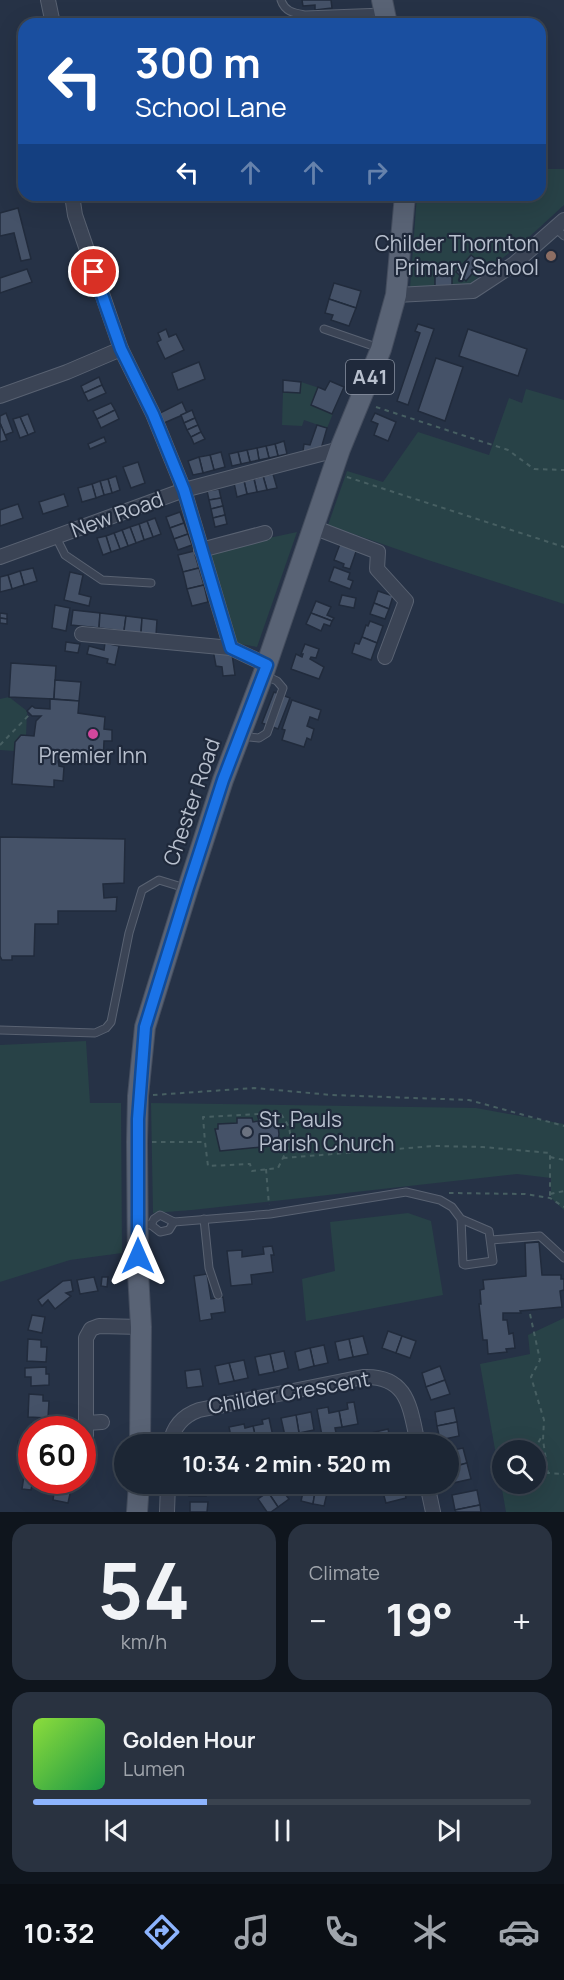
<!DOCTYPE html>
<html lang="en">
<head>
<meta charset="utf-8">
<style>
	body { margin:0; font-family:Manrope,sans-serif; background:#293240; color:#f1f3f6; height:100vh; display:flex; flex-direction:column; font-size:22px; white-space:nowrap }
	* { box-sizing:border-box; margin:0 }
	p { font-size:20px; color:#a0a5ac }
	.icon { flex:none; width:33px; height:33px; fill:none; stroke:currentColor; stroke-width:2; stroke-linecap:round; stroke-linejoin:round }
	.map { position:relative; height:1512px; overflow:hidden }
	.drawer { display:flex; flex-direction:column; gap:12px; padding:12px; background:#0f151d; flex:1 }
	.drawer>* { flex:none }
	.guide { position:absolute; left:18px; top:18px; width:528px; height:183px; border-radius:18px; box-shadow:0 6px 24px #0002,0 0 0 2px #3a434f; background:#1a4fa0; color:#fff; overflow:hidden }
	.tools { position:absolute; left:492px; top:1440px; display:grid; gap:12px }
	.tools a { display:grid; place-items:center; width:54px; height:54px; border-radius:50%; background:#1c2634; box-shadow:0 6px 24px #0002,0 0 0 2px #3a434f; font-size:30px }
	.speed { position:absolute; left:18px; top:1416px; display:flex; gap:12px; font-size:30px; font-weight:700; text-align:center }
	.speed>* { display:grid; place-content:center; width:78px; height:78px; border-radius:50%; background:#1c2634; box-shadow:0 6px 24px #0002,0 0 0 2px #3a434f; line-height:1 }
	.speed .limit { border:9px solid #d22; background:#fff; color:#111 }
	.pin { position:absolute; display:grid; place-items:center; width:51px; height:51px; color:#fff; margin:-26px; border:3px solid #fff; border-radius:50%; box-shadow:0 2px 6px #0007 }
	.me { position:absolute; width:66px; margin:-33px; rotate:0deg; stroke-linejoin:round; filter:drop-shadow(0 0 4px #0008) }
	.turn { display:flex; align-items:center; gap:21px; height:126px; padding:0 18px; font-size:27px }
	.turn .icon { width:78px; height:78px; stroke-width:2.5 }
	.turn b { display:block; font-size:42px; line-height:51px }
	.lanes { display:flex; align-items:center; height:57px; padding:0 18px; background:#0003; justify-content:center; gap:30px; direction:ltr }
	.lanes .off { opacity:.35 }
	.big { font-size:45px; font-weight:700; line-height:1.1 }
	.drawer .tile { flex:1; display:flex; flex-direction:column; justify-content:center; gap:9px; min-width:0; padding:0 21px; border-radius:18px; background:#293240 }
	.drawer .dial { align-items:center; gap:0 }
	.dial b { font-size:78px; line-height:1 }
	.song { display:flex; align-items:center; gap:18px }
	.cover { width:72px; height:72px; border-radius:9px; background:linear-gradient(135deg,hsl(90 70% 55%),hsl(140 70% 35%)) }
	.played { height:6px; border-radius:3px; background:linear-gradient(90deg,#8db4fe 35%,#3a434f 35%) }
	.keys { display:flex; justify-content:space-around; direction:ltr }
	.heat { display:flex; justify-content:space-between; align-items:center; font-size:33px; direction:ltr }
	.drawer .tiles { flex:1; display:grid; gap:12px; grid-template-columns:1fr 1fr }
	.tile:last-child { grid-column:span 2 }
	.trip { position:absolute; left:114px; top:1434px; width:345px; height:60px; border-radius:30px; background:#1c2634; box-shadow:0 6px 24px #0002,0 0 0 2px #3a434f; font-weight:700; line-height:60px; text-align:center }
	.tabs { display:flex; height:96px; justify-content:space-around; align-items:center; background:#0b0f15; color:#a0a5ac }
	.tabs .icon { width:42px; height:42px }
	.tabs .on { color:#8db4fe }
	.tabs b { font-size:27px; color:#f1f3f6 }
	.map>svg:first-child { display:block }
	.green { fill:#284247; fill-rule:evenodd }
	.building { fill:#455268; stroke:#212b3c; stroke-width:1.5 }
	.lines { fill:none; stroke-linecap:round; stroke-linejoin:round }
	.lane-casing { stroke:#596272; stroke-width:9 }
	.street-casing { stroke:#596272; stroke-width:16 }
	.primary-casing { stroke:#444d5e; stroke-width:22 }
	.path { stroke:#475f62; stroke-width:2; stroke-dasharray:4.5 4.5; stroke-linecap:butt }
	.lane { stroke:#3b4455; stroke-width:7 }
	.street { stroke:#3b4455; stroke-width:14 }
	.primary { stroke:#596375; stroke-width:20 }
	.route-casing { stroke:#114b97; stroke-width:15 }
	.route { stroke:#1a73e8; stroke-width:10 }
	.education-dot { fill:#8d6e63; stroke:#1f293b; stroke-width:2 }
	.hotel-dot { fill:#d1479c; stroke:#1f293b; stroke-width:2 }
	.worship-dot { fill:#6b7280; stroke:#1f293b; stroke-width:2 }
	.labels { text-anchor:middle; stroke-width:4.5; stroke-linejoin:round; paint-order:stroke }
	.shield { fill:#1f293b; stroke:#8a93a2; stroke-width:1.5 }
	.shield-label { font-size:20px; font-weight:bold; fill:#b8c0ce }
	.poi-label { font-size:21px; fill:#b8c0ce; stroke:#1f293b; text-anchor:end }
	.street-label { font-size:21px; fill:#b8c0ce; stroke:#1f293b }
</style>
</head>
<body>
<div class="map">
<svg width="564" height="1512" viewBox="0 0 564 1512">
	<rect width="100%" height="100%" fill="#263246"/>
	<g class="green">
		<path d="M540 169H564V205L528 238 466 287 410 288 417 195H540Z"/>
		<path d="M330 381 344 387 327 428 304 420 302 426 282 425 283 392 300 393 301 382 325 390Z"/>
		<path d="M526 389 564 400V604L428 560 328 525 347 471 383 482 418 432 489 455 509 398 522 403Z"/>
		<path d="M297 532 257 647 235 643 209 551Z"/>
		<path d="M9 697 27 711 26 736 21 735 15 742 14 751 0 750V699Z"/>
		<path d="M86 1041 90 1103H121L122 1253 70 1260 0 1282V1045Z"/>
		<path d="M151 1103 476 1108 564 1124V1210L551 1198V1178L517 1174 192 1210 153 1213Z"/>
		<path d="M408 1213 431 1221 443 1295 306 1321 302 1279 335 1271 330 1222Z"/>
		<path d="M564 1318V1512H506L480 1364 530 1354 528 1335ZM502 1450H536V1484H502Z"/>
	</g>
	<g class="building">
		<path d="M302 0H331L332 8 315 10V5L303 6Z"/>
		<path d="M303 22 342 23V24H303Z"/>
		<path d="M18 208 31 259 21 261 14 233 0 236V213Z"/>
		<path d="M471 255 481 263 466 281 456 272Z"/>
		<path d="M441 268H449V271H452V286H435V273H441Z"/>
		<path d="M27 269 32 282 0 293V278Z"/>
		<path d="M334 283 361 291 356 308 329 299Z"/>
		<path d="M329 299 356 308 349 326 331 320 333 315 325 313Z"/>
		<path d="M418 324 434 329 408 405 397 401 420 333 415 331Z"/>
		<path d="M166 329 169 337 176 334 184 350 165 359 157 342 161 340 158 333Z"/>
		<path d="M468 329 527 349 518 376 459 356Z"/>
		<path d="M436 358 463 367 445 421 418 411Z"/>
		<path d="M199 362 205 379 178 390 172 373Z"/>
		<path d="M99 377 102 385 84 393 81 386Z"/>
		<path d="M283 380 301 382 300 393 283 392Z"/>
		<path d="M330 381 344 387 332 414 311 405 318 387 325 390Z"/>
		<path d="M102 385 106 393 88 401 84 393Z"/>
		<path d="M182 402 187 413 164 423 160 413Z"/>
		<path d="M111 403 115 410 97 419 93 411Z"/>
		<path d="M115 410 119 419 101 428 97 419Z"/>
		<path d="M192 410 195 418 184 423 181 415Z"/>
		<path d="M6 413 13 432 5 435 0 423V416Z"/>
		<path d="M375 413 396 422 388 441 374 435 378 424 371 421Z"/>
		<path d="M28 414 35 432 28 435 20 417Z"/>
		<path d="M20 417 28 435 20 438 13 419Z"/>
		<path d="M195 418 198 425 187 430 184 423Z"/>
		<path d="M0 423 7 440 0 442Z"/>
		<path d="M198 425 201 432 191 437 187 430Z"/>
		<path d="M317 425 327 428 321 449 303 451 304 444 310 445Z"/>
		<path d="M201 432 205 439 194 444 191 437Z"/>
		<path d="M104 437 106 442 90 449 88 444Z"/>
		<path d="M284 441 287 454 278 456 275 444Z"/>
		<path d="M275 444 278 456 269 458 266 446Z"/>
		<path d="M266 446 269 458 259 460 257 448Z"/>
		<path d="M257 448 259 460 250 462 247 450Z"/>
		<path d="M247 450 250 462 241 464 238 452Z"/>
		<path d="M221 452 225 467 214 470 210 455Z"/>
		<path d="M238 452 241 464 232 466 229 454Z"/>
		<path d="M210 455 214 470 203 473 199 457Z"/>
		<path d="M199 457 203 473 193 475 188 461Z"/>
		<path d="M138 462 145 483 131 488 123 467Z"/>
		<path d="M273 474 277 488 267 490 263 476Z"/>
		<path d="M116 476 120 490 112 493 108 479Z"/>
		<path d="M263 476 267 490 257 492 254 479Z"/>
		<path d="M108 479 112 493 104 495 100 481Z"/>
		<path d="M254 479 257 492 247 494 244 481Z"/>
		<path d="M100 481 104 495 96 498 92 484Z"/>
		<path d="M244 481 247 494 237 497 234 483Z"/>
		<path d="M92 484 96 498 82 502 78 488Z"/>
		<path d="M219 489 221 498 209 500 207 491Z"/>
		<path d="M64 494 68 506 43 514 39 502Z"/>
		<path d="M221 498 223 506 211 509 209 500Z"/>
		<path d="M18 504 23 518 0 526V510Z"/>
		<path d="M223 506 225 515 213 518 211 509Z"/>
		<path d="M180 512 184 523 170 528 166 517Z"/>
		<path d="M225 515 227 524 215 527 213 518Z"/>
		<path d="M155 518 161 534 153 537 147 521Z"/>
		<path d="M147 521 153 537 144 540 139 524Z"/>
		<path d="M184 523 188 534 174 539 170 528Z"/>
		<path d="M139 524 144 540 136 543 130 527Z"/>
		<path d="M130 527 136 543 128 546 122 530Z"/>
		<path d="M122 530 128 546 120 549 114 533Z"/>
		<path d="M114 533 120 549 111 552 106 536Z"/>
		<path d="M188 534 192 545 178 550 174 539Z"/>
		<path d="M106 536 111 552 103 555 97 538Z"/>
		<path d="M340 544 358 546 350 569 343 567 344 564 334 560Z"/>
		<path d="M194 551 199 568 183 572 178 555Z"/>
		<path d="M334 567 350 573 348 579 353 581 350 589 329 581Z"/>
		<path d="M33 568 37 581 24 585 20 571Z"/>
		<path d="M199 568 204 585 187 589 183 572Z"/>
		<path d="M20 571 24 585 12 589 8 575Z"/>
		<path d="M70 572 83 575 79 594 91 597 89 606 64 600Z"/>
		<path d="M8 575 12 589 0 592V577Z"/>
		<path d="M204 585 208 602 192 606 187 589Z"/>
		<path d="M378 591 393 596 389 609 374 603Z"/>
		<path d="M342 595 356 598 354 608 339 605Z"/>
		<path d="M316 601 331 607 327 615 334 618 332 621 311 613Z"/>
		<path d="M374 603 389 609 385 619 370 614Z"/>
		<path d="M55 605 70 608 66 631 52 628Z"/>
		<path d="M73 610 100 613 99 628 71 625Z"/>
		<path d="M0 613 7 614V619L0 618Z"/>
		<path d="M100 613 126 616 124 631 99 628Z"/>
		<path d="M311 613 332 621 330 626 324 624 321 631 306 624Z"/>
		<path d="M126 616 142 618 141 633 124 631Z"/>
		<path d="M0 618 7 619V624L0 623Z"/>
		<path d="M142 618 157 620 156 635 141 633Z"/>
		<path d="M370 621 383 626 377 643 362 637 366 625 368 626Z"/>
		<path d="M362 637 377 643 371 660 352 653 355 643 359 644Z"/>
		<path d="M66 642 80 644 78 653 65 651Z"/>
		<path d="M105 643 119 646 115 665 107 663 108 659 87 654 89 646 104 650Z"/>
		<path d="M305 644 319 649 316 658 311 657 310 659 324 667 319 679 291 669 296 654 302 657 303 654H301Z"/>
		<path d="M213 650 232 654 235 675 223 676 222 667 216 666Z"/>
		<path d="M11 663 56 666 54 699 9 697Z"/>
		<path d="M55 680 81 682 79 701 54 699Z"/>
		<path d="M274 692 290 698 278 729 262 723Z"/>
		<path d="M50 699 79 701 78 713 105 717 104 729 112 730V741H104L103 763 58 761 59 766 64 767 63 781 54 780V787L12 784 15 742 21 735 34 736 36 721 41 716H32L27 711 32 706 35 708 50 709Z"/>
		<path d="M292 700 321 710 318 720 310 717 307 726 314 729 311 740 307 738 304 747 282 740 285 730 282 729Z"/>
		<path d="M0 837 125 839 124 883 103 884 104 898 117 897 116 911H58V924H35L34 956H12V960H2L0 956Z"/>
		<path d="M265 1113 266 1120 273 1122 278 1127 279 1134 278 1141 271 1146 220 1151 215 1129H218V1124L237 1123V1118H252L253 1122 259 1121 257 1114Z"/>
		<path d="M539 1242 542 1275H561V1279H564V1290L560 1291 562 1307 520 1311 521 1313H503V1320H507L509 1334 513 1333 515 1348 506 1349 507 1352 488 1354 487 1340H483L479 1304H481L480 1290 484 1289 483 1280 526 1276 525 1243Z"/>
		<path d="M272 1246 274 1255H271L273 1272 251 1275 252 1284 231 1286 227 1251 242 1250V1257L264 1254 263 1247Z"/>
		<path d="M207 1274 211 1299 223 1297 225 1312 211 1314 212 1319 200 1321 194 1276Z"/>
		<path d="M94 1277 98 1291 80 1294 77 1280Z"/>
		<path d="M102 1277H108L107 1287 101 1286Z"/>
		<path d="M71 1280 73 1291 66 1293 71 1296 55 1309 48 1300 42 1306 38 1300 63 1281Z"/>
		<path d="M32 1315 45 1317 42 1333 28 1330Z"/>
		<path d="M388 1331 402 1336 396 1353 382 1348Z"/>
		<path d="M363 1336 368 1354 353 1357 349 1339Z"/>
		<path d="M402 1336 416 1341 410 1358 396 1353Z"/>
		<path d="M28 1339 41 1340V1347H47L46 1362 27 1361Z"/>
		<path d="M349 1339 353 1357 339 1360 335 1342Z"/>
		<path d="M324 1345 328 1363 314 1366 310 1348Z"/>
		<path d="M310 1348 314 1366 299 1370 295 1352Z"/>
		<path d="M284 1351 288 1368 274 1372 270 1354Z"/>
		<path d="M270 1354 274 1372 259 1375 255 1357Z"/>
		<path d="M244 1360 248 1378 234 1381 229 1363Z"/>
		<path d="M229 1363 234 1381 219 1384 215 1366Z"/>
		<path d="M440 1366 445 1380 426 1387 422 1373Z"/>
		<path d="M46 1367V1374H49V1385L31 1386V1377H25V1368Z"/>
		<path d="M200 1369 203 1386 187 1388 185 1371Z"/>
		<path d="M445 1380 450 1394 431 1400 426 1387Z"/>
		<path d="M29 1394 43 1395V1401H49L48 1418 28 1417Z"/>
		<path d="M354 1402 358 1424 342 1427 339 1411 348 1409 347 1403Z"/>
		<path d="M328 1407 329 1413 339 1411 342 1427 335 1428 336 1433 322 1436 317 1409Z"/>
		<path d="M454 1408 457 1422 437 1426 435 1412Z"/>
		<path d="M311 1412 314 1430 299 1433 296 1415Z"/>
		<path d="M296 1415 299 1433 285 1436 281 1418Z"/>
		<path d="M269 1418 274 1441 257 1444 253 1426 263 1424 262 1420Z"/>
		<path d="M457 1422 459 1436 440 1440 437 1426Z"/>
		<rect x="32" y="1423" width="14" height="7"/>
		<path d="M244 1424 245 1428 253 1426 257 1444H241L240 1440 232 1442 229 1427Z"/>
		<path d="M388 1429 391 1443 370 1444 367 1434Z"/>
		<path d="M190 1436 207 1437V1444H190Z"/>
		<rect x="18" y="1441" width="14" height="7"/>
		<path d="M463 1448 467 1463 449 1468 448 1451Z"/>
		<path d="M467 1463 471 1479 453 1483 449 1468Z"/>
		<path d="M25 1469 32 1471 33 1480 31 1490 22 1489Z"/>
		<path d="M47 1480H73L68 1503 53 1500 54 1493 45 1491Z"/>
		<rect x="189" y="1484" width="17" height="12"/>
		<path d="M305 1484 316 1486 313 1504 301 1501Z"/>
		<path d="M381 1484H402L382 1489Z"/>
		<path d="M403 1484 406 1498 386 1503 382 1489Z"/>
		<path d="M278 1485 289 1499 278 1507 268 1492Z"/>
		<path d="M316 1486 328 1489 324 1506 313 1504Z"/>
		<path d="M477 1490 480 1505 455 1510 452 1495Z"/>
		<path d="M268 1492 278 1507 271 1512H267L258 1499Z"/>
		<path d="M190 1502H208L207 1512H190Z"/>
		<path d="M480 1505 481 1512H456L455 1510Z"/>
	</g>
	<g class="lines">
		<g class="lane-casing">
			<g id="lane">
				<path d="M281 0C285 12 294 13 305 15L383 12"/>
				<path d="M555 228 564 236"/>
				<path d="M324 329 379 348"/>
				<path d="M56 537 65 555 102 580 151 583"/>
				<path d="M241 736 259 738 267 733 283 688 277 681 266 676"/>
				<path d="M0 1030 95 1033 106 1028 111 1022 129 933 142 890 159 880 185 888"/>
				<path d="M204 1219 209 1268 218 1295"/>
				<path d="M140 1224 151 1225 154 1219 160 1215 174 1222 270 1214 406 1192 440 1200 452 1207 461 1219 463 1264 465 1265 493 1261 489 1231 461 1219"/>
				<path d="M151 1225 160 1232 169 1230 174 1222"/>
				<path d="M491 1240 540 1236 564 1258"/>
			</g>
		</g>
		<g class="street-casing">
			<g id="street">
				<path d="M48 0 53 24"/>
				<path d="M72 195 75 215 121 349 153 414 184 490 231 648 267 665"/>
				<path d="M396 295 473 291 514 264 564 220"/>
				<path d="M0 396 67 372 121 349"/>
				<path d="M313 527 378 552 377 569 406 601 385 657"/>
				<path d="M201 550 265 533"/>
				<path d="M0 557 184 490 340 449"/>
				<path d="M82 634 231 648"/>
				<path d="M86 1423 102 1422"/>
				<path d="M170 1444C173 1427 182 1416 199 1410L363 1377C409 1375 410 1409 418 1444"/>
				<path d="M86 1445V1338L91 1329 99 1326 141 1327"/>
				<path d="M427 1484 433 1512"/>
				<path d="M167 1512 168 1484"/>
			</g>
		</g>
		<g class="primary-casing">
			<g id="primary">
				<path d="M382 0 387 24"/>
				<path d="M140 1444 141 1327 138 1272 137 1142 138 1096 145 1027 188 888 223 780 263 675 340 449 381 349 396 295 405 195"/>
				<path d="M137 1512 139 1484"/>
			</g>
		</g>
		<g class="path">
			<path d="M376 407 508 450 534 469 564 470"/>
			<path d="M347 477 564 547"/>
			<path d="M0 745 30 714"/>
			<path d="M153 1095 254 1088 332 1095 469 1100 564 1126"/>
			<path d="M152 1142H205L208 1166 250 1164 252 1171 278 1168C289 1145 298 1136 280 1113L203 1117 205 1142"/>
			<path d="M550 1157 564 1160"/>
			<path d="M283 1158 434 1146 483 1147 550 1153V1198"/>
			<path d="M266 1169 269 1205"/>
			<path d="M449 1193 525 1194 550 1198 564 1207"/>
			<path d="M550 1194 564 1191"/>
			<path d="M530 1314 540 1360 531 1377 544 1420 543 1440 548 1473 564 1474"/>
			<path d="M534 1450 542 1436"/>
			<path d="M536 1471 548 1473"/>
			<path d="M511 1485V1484"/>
		</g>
		<use href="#lane" class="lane"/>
		<use href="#street" class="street"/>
		<use href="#primary" class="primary"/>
	</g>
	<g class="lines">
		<g class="route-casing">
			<path id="route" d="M94 272 121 349 153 414 184 490 231 648 267 665 223 780 188 888 145 1027 138 1119V1256"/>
		</g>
		<use href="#route" class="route"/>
	</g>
	<circle class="education-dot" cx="551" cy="256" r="6"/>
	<circle class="hotel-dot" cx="93" cy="734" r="6"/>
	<circle class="worship-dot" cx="247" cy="1132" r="6"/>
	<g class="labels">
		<rect class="shield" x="346" y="360" width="48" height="34" rx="4.5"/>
		<g class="shield-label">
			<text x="370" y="384">A41</text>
		</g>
		<g class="poi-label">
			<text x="539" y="251">Childer Thornton<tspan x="539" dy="24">Primary School</tspan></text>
			<text x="93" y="763" text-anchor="middle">Premier Inn</text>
			<text x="259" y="1127" text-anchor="start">St. Pauls<tspan x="259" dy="24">Parish Church</tspan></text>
		</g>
		<g class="street-label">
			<text transform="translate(117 515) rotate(-20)" y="7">New Road</text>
			<text transform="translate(192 802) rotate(-71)" y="7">Chester Road</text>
			<text transform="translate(289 1393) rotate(-10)" y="7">Childer Crescent</text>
		</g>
	</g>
</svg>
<div class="tools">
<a><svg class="icon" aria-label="search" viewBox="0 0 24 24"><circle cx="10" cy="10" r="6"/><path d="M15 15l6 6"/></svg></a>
</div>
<div class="speed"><div class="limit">60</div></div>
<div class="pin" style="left:94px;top:272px;background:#d93025"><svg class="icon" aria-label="arrive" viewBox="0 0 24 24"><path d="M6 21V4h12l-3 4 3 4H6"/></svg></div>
<svg class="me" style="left:138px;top:1256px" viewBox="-20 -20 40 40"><path d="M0-17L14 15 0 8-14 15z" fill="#1a73e8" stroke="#fff" stroke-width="4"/></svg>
<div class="trip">10:34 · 2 min · 520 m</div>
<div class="guide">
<div class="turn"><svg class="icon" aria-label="left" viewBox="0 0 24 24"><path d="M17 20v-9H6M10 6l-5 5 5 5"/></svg><div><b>300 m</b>School Lane</div></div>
<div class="lanes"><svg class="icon" aria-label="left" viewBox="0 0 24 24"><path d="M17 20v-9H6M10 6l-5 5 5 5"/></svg><svg class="icon off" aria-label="ahead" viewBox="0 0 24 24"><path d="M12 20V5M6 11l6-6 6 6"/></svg><svg class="icon off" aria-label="ahead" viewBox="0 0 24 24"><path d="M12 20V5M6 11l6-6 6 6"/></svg><svg class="icon off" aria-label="right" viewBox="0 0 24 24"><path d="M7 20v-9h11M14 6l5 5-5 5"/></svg></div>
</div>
</div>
<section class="drawer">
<div class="tiles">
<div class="tile dial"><b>54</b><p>km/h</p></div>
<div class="tile"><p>Climate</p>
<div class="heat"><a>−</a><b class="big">19°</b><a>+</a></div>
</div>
<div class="tile">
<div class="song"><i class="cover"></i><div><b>Golden Hour</b><p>Lumen</p></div></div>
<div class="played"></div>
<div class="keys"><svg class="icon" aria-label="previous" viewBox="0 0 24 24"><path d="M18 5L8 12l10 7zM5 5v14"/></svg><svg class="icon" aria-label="pause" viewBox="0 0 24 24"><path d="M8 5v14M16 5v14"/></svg><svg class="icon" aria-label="next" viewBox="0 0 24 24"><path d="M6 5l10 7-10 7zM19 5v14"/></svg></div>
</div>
</div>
</section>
<nav class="tabs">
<b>10:32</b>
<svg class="icon on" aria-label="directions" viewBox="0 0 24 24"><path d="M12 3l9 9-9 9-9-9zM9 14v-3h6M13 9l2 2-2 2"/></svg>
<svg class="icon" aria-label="music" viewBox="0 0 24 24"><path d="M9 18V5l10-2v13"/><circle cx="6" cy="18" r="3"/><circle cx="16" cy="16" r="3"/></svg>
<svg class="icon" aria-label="phone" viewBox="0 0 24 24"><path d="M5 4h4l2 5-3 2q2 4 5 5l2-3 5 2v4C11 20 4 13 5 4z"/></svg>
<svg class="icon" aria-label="climate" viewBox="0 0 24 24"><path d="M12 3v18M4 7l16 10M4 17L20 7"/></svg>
<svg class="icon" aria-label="car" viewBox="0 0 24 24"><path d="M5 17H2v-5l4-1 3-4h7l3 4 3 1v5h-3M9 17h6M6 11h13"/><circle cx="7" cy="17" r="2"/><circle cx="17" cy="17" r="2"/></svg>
</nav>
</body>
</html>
